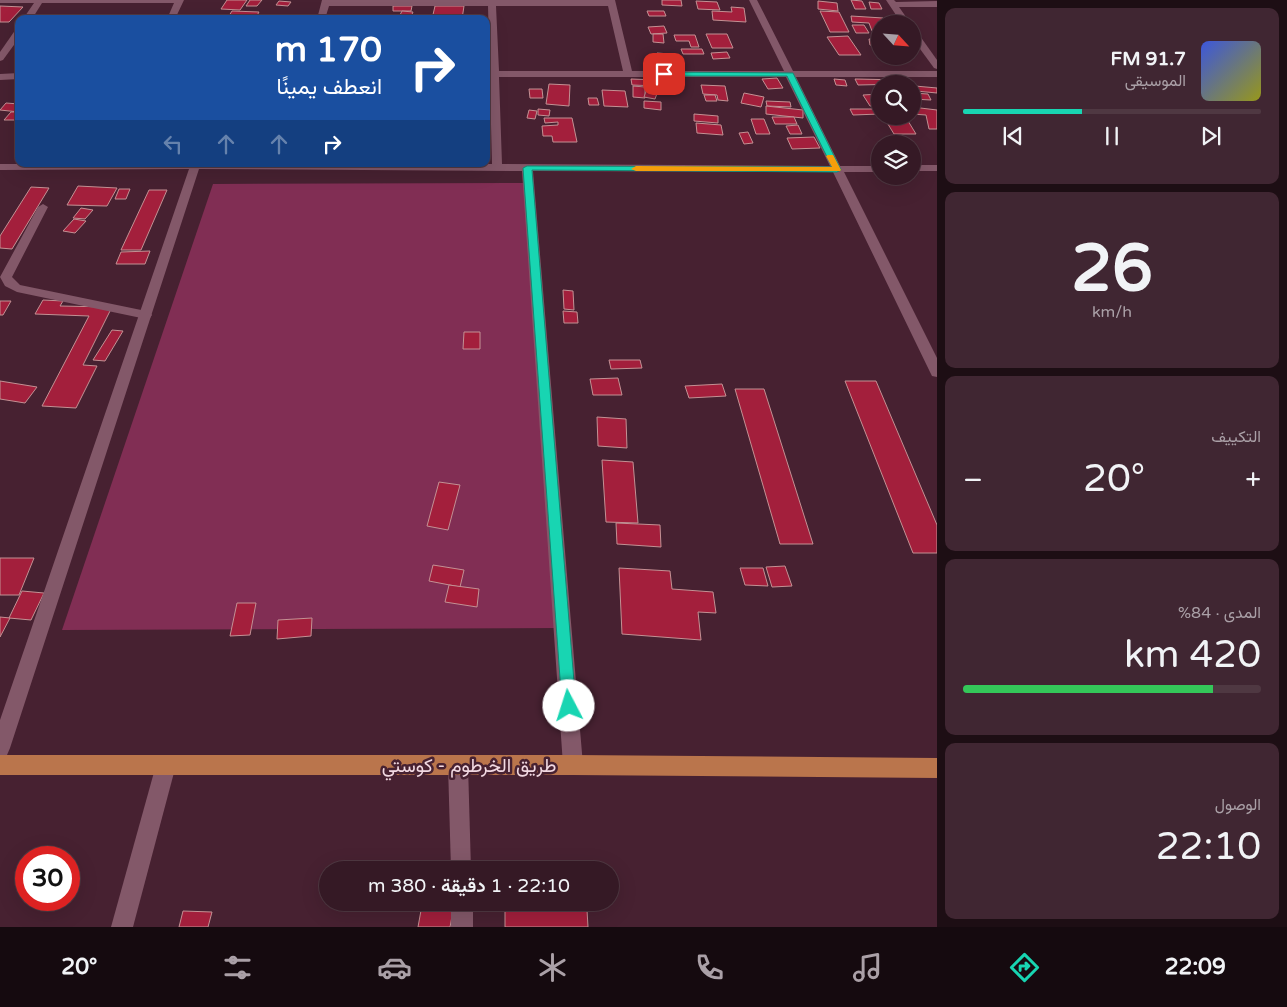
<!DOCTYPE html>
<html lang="ar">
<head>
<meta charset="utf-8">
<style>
	body { margin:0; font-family:"Varela Round",Vazirmatn,sans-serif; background:#402632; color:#f1f3f6; direction:rtl; height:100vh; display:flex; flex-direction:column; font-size:19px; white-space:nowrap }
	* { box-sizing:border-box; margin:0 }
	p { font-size:16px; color:#aaa0a7 }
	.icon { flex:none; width:28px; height:28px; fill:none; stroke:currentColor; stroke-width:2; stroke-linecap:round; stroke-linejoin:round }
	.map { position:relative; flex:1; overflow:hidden; direction:ltr }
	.sheet { display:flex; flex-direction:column; gap:8px; padding:8px; background:#1d0e14; width:350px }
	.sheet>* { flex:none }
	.hud { position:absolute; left:15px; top:15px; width:475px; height:152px; border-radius:10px; box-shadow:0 5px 20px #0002,0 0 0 1px #4f3842; direction:rtl; background:#1a4fa0; color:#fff; overflow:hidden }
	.needle { width:32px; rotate:116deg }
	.controls { position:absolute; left:871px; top:15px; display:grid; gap:10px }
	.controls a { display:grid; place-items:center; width:50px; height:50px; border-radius:50%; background:#351925; box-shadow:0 5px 20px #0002,0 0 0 1px #4f3842; font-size:25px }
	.speed { position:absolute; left:15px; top:846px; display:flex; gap:10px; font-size:25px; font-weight:700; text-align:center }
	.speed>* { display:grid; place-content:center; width:65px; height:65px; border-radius:50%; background:#351925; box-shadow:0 5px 20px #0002,0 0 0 1px #4f3842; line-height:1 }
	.speed .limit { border:8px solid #d22; background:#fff; color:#111 }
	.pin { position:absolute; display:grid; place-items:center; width:42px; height:42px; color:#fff; margin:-21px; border-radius:10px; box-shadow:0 2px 8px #0006 }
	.me { position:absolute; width:55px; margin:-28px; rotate:355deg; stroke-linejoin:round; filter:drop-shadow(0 0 4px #0008) }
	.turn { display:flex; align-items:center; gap:18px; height:105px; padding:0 25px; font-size:22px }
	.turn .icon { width:65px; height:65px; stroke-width:2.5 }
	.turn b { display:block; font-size:35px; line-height:42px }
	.lanes { display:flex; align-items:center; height:48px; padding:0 25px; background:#0003; justify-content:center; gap:25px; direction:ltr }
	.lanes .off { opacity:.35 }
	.big { font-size:38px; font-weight:600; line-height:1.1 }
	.sheet .tile { flex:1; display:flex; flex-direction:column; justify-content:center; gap:8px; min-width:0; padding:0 18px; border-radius:10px; background:#402632 }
	.sheet .dial { align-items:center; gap:0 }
	.dial b { font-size:65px; line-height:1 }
	.song { display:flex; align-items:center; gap:15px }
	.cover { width:60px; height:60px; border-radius:8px; background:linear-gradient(135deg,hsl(230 70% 55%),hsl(60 70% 35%)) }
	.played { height:5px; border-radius:2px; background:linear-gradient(90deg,#18d5b2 40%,#4f3842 40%) }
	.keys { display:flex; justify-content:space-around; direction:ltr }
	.heat { display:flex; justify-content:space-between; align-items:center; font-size:28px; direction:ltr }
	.charge { height:8px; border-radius:4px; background:linear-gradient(90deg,#34c759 84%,#4f3842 0) }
	.trip { position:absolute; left:319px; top:861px; width:300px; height:50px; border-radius:25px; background:#351925; box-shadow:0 5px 20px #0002,0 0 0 1px #4f3842; font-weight:600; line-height:50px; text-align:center; direction:rtl }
	.tabs { display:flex; height:80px; justify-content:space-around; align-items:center; background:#150a0f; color:#aaa0a7 }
	.tabs .icon { width:35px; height:35px }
	.tabs .on { color:#18d5b2 }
	.tabs b { font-size:22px; color:#f1f3f6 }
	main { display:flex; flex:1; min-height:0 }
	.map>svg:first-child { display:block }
	.green { fill:#812e54 }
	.building { fill:#a31f3c; stroke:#c39194 }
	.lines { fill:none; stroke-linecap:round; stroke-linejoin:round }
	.service { fill:#835869; fill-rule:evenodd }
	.minor { fill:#835869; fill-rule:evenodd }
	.trunk { fill:#ba754c; fill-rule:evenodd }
	.route { fill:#18d5b2; stroke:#108a74 }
	.slow { fill:#f59e0b }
	.labels { text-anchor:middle; stroke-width:5; stroke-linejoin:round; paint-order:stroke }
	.near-street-label { font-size:19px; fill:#f2d9e2; stroke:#472131 }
</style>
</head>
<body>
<main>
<section class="sheet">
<div class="tile">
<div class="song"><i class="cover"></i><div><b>91.7 FM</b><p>الموسيقى</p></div></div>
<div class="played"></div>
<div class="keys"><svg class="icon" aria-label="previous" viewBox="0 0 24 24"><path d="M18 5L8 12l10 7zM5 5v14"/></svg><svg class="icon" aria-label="pause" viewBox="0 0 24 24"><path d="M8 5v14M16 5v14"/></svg><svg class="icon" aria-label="next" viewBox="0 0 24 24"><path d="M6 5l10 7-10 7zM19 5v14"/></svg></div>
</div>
<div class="tile dial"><b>26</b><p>km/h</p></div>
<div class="tile"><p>التكييف</p>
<div class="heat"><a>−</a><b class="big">20°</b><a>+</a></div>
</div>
<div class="tile"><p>المدى · 84%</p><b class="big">420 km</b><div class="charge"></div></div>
<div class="tile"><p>الوصول</p><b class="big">22:10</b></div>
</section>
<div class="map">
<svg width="937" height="927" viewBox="0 0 937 927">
	<rect width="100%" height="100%" fill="#472131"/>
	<path class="green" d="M526 183 559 628 62 630 213 184Z"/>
	<g class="building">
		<path d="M227 0H247L240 10 221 9Z"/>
		<path d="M250 0H262L257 6H246Z"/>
		<path d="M662 0H681L682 6 662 5Z"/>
		<path d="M851 0 862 1 866 9H855Z"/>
		<path d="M279 1 291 2 288 6 276 5Z"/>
		<path d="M696 1 717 2 720 10 698 9Z"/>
		<path d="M818 1 837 3 838 11 818 9Z"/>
		<path d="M869 2 879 3 882 9H871Z"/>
		<path d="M0 6 23 7 9 22H0Z"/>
		<path d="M393 6H412L411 11H393Z"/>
		<path d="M435 6H464L462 19H432Z"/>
		<path d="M731 7 744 8 746 22 713 20 712 11 732 12Z"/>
		<path d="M232 11 259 12 255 19H227Z"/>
		<path d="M402 11 413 12 410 19H393L394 17H399Z"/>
		<path d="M647 11H664L666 16H649Z"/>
		<path d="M820 11 839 12 849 32H830Z"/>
		<path d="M851 16 883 18 885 22 891 24H880V32L872 31 869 23 852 22Z"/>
		<path d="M852 25H864L869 33H856Z"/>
		<path d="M664 26 667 33 651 34 648 27Z"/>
		<path d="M653 34H663L664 43 653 42Z"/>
		<path d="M706 34H727L733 48H712Z"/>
		<path d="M674 35H695L699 47H691L689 41H676Z"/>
		<path d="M848 36 861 55H839L827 37Z"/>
		<path d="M869 39 880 40V46L870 45Z"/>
		<path d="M876 48H880V56H901L902 60 878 57Z"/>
		<path d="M681 49H702L704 54H683Z"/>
		<path d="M727 52 730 58 713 59 711 53Z"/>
		<path d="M657 53 670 54 671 59 658 58Z"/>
		<path d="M777 78 783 88 768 89 762 79Z"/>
		<path d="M631 79 656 80 657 86 632 85Z"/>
		<path d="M834 79 845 80 847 86 836 85Z"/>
		<path d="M855 79 903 80 904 84 858 85Z"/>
		<path d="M549 84 570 85 569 106 546 104Z"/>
		<path d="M701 85 725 86 728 101 718 100 717 95 703 94Z"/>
		<path d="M633 86 645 87V98L633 97Z"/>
		<path d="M648 86 659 88 655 99 644 97Z"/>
		<path d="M915 86 937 88V93L916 91Z"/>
		<path d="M529 89H542L543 98H530Z"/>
		<path d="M602 90 625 91 628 107 604 106Z"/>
		<path d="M744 93 764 97 761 107 741 103Z"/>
		<path d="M912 93 928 94 931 100 912 99Z"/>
		<path d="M880 94V105L870 106 863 95Z"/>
		<path d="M704 95H715L717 101H706Z"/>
		<path d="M588 98H597L599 105H589Z"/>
		<path d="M644 101 661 102V110L644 108Z"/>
		<path d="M766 101 790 102 791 107 767 106Z"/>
		<path d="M6 103 19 104V112L0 110Z"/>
		<path d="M766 106 803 110V118L766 114Z"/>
		<path d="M912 107 937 110V129H929L926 115 912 114Z"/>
		<path d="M538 109 550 110 549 116 538 115Z"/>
		<path d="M850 109H877L880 114 853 115Z"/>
		<path d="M529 110 537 111 535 119 527 118Z"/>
		<path d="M11 112H19V115L15 120H4Z"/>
		<path d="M694 114 718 116V123L694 121Z"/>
		<path d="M883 116H905L916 134H894Z"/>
		<path d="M772 117H794L797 124H775Z"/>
		<path d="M544 118H572L577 142H553L552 136H543L542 126 558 125V122L545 123Z"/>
		<path d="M751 119H764L770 134H756Z"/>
		<path d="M696 123 721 125 723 135 697 133Z"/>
		<path d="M798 125 802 134H790L786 126Z"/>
		<path d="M748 132 753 143 744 144 739 133Z"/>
		<path d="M814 137 820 148 792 149 787 138Z"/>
		<path d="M78 186 117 188 107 206 67 205Z"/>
		<path d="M31 187 49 188 12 249 0 248V236Z"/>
		<path d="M119 189H130L126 199H115Z"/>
		<path d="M149 190H167L141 250H121Z"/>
		<path d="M81 208 93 210 85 219 73 218Z"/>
		<path d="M74 219 86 221 75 233 63 231Z"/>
		<path d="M150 251 145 264H116L121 252Z"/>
		<path d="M563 290 573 291 574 310 564 309Z"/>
		<path d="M43 300 63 301 60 306 112 307 83 365 97 366 76 408 42 406 89 316 35 314Z"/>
		<path d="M0 301H11L3 315H0Z"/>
		<path d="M563 311 577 312 578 323H564Z"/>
		<path d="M112 330 123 331 105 361 93 360Z"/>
		<path d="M464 332H480V349H463Z"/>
		<path d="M609 360H640L642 368 611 369Z"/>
		<path d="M618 378 622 395H593L590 379Z"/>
		<path d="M0 381 37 387 25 403 0 399Z"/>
		<path d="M845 381H876L937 525V553H913Z"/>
		<path d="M722 384 726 396 689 398 685 386Z"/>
		<path d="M735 389H764L813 544H780Z"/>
		<path d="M597 417 626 419 627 448 598 446Z"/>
		<path d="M602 460 633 462 638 523 606 522Z"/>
		<path d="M439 482 460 485 448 530 427 526Z"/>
		<path d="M616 523 660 525 661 547 617 544Z"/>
		<path d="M0 558H34L19 595H0Z"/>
		<path d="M433 565 464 570 460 587 429 581Z"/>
		<path d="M785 566 792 586 772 587 766 567Z"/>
		<path d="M619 568 670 571 672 589 713 592 716 613 698 612 701 640 622 634Z"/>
		<path d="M740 568H763L768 586 745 585Z"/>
		<path d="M449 585 479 589 477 607 445 602Z"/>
		<path d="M22 591 44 593 31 620 9 618Z"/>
		<path d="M237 603H256L250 635 230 636Z"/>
		<path d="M0 617 10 618 0 637Z"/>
		<path d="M312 618 311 636 277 639 278 620Z"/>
		<path d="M422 905 453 911 450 927H418Z"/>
		<path d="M505 909 587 910 588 927H505Z"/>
		<path d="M183 911 212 912 208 927H179Z"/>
	</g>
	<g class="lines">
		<path class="service" d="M43 204 48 207 12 277 20 285 146 311 150 312 152 315 150 318 146 319 17 292 5 286 0 277 38 207Z"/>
		<g class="minor">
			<path d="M0 0H184L175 19H167L174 3H42L32 19H23L34 3H0Z"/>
			<path d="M322 0H615L632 71H784L749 0H757L793 71H937V77H796L840 166H880V172H844L937 358V377L932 376 930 372 833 172 533 171 583 765 580 772 573 775 566 772 563 765 522 171 199 169 10 748 7 755 0 758V720L189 169 0 170V164H492L488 6H329L325 19H317ZM496 6H608L623 71H499ZM499 77H786L830 166 502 164Z"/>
			<path d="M886 0H894L896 2 937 1V7H899L911 24H902Z"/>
			<path d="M19 28V38L3 60 0 61V52L16 29Z"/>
			<path d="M912 28 915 29 937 60V69L934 68 912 38Z"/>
			<path d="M19 73V79L0 80V74Z"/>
			<rect x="912" y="165" width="25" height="6"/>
			<path d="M166 755 173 758 176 765 133 927H111L156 765 159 758Z"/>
			<path d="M458 755 465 758 468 765 471 870H451L448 765 451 758Z"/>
			<rect x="451" y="902" width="22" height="25"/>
		</g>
		<path class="trunk" d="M0 755H573L937 758V778L573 775H0Z"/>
	</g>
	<path class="route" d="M661 72 793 73 841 170 837 172 532 170 576 706 574 710 569 712 564 710 562 706 523 168 527 166 832 167 787 76H664L661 75Z"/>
	<path class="slow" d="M828 155H833L841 170 840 171H636L631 169 636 166 832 167 826 156Z"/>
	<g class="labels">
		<g class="near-street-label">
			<text x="469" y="772">طريق الخرطوم - كوستي</text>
		</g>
	</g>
</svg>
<div class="controls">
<a><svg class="needle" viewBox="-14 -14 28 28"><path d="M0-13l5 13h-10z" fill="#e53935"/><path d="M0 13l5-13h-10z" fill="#aaa0a7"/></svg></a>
<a><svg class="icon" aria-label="search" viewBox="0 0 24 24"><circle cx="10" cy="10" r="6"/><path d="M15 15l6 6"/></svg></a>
<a><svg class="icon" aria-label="layers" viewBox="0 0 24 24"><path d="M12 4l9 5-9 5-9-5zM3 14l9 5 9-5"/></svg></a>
</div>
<div class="speed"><div class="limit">30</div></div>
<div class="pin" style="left:664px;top:74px;background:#d93025"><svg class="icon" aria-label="arrive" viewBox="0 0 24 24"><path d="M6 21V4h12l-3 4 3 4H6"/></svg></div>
<svg class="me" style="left:569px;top:706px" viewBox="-20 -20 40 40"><circle r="19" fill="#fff"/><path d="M0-13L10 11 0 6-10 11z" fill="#18d5b2"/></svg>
<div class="trip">22:10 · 1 دقيقة · 380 m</div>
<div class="hud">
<div class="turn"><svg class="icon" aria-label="right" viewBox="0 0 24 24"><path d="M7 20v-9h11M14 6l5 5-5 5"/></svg><div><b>170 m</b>انعطف يمينًا</div></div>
<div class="lanes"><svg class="icon off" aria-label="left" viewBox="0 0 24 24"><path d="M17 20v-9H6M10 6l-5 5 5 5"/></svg><svg class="icon off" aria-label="ahead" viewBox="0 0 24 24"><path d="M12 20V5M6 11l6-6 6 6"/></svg><svg class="icon off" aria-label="ahead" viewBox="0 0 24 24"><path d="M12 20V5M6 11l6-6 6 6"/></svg><svg class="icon" aria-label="right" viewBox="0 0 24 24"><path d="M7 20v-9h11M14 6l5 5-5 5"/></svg></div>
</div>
</div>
</main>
<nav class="tabs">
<b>22:09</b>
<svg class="icon on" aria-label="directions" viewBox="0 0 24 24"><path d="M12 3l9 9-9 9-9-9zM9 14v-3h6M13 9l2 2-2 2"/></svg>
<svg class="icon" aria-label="music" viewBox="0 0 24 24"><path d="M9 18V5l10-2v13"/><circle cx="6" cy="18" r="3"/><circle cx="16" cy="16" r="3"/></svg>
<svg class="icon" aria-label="phone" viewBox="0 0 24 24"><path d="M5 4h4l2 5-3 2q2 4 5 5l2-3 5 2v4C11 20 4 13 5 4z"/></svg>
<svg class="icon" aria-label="climate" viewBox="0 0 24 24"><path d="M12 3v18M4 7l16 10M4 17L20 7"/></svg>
<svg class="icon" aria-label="car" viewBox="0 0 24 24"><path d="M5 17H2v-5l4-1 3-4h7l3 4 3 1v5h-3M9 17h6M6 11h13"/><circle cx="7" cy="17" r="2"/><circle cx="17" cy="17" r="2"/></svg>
<svg class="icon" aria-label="filters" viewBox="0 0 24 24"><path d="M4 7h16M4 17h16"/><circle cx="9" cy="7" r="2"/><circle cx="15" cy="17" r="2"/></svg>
<b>20°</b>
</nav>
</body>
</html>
